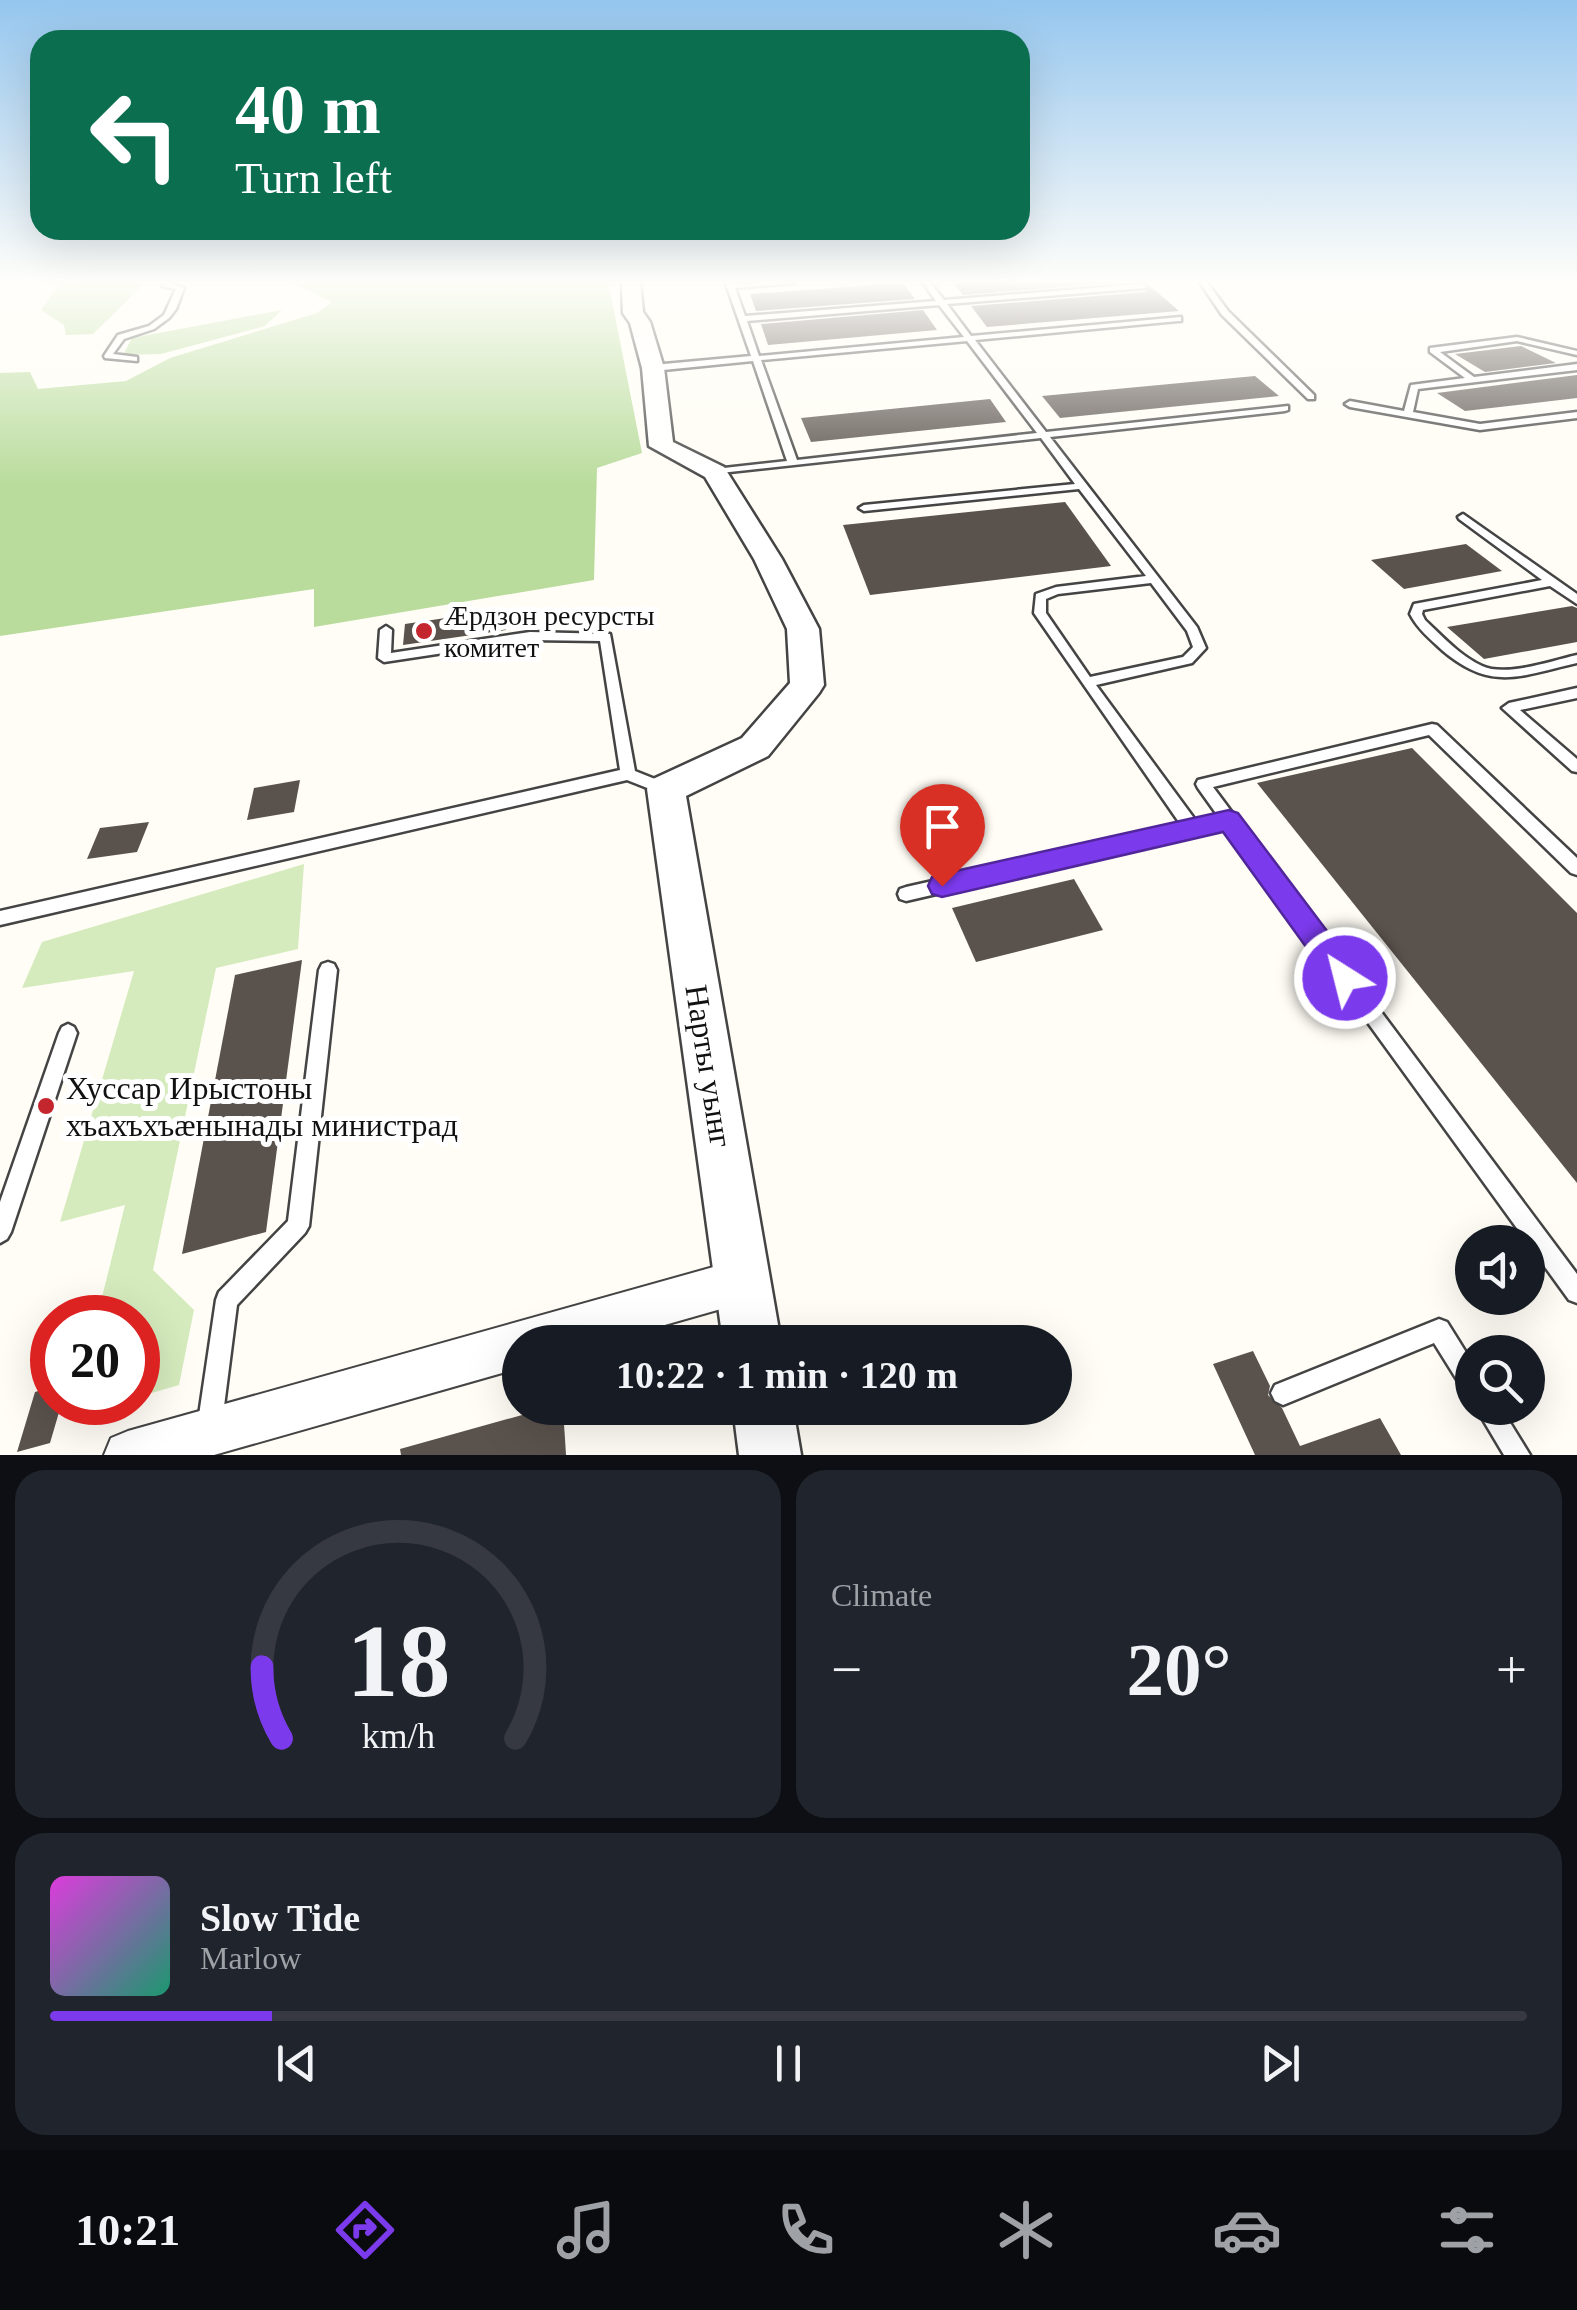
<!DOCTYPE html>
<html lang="en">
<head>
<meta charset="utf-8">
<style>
	body { margin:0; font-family:"Times New Roman",serif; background:#20242c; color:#f1f3f6; height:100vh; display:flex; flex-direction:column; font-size:38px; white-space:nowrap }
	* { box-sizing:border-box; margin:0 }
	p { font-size:32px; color:#9ea1a6 }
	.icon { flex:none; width:55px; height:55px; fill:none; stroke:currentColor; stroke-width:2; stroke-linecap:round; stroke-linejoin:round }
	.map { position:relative; height:1455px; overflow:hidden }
	.sheet { display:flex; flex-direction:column; gap:15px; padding:15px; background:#0d0f14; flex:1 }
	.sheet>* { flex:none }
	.banner { position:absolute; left:30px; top:30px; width:1000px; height:210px; border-radius:30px; box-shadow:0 10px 40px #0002; background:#0b6e4f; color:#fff; overflow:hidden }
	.controls { position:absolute; left:1455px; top:1225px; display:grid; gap:20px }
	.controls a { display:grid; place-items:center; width:90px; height:90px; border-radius:50%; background:#171b24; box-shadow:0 10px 40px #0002; font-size:50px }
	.speed { position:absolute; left:30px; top:1295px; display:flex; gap:20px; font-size:50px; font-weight:700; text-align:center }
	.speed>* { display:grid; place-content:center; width:130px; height:130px; border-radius:50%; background:#171b24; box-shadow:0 10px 40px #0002; line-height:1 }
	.speed .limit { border:15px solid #d22; background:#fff; color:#111 }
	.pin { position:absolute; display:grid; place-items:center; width:85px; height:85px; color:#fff; margin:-102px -42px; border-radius:50% 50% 50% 0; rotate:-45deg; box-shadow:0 0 10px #0007 }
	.pin .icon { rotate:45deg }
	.me { position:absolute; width:110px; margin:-55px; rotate:324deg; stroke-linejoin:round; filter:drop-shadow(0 0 8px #0008) }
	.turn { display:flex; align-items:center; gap:35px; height:210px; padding:0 40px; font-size:45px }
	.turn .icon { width:130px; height:130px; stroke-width:2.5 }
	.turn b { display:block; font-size:70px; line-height:85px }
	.big { font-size:75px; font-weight:800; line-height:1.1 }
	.sheet .tile { flex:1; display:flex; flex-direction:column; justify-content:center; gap:15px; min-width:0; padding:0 35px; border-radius:30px; background:#20242c }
	.sheet .dial { align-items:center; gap:0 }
	.dial svg { height:260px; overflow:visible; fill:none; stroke:#363941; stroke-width:7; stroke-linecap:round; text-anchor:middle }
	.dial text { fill:#f1f3f6; stroke:none }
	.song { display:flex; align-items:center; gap:30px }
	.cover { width:120px; height:120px; border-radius:15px; background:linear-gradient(135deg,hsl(300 70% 55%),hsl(160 70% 35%)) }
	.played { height:10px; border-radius:5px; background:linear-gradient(90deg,#7c3aed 15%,#363941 15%) }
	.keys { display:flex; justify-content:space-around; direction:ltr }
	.heat { display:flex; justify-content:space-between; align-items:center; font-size:55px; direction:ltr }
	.sheet .tiles { flex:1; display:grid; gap:15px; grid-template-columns:1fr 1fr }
	.tile:last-child { grid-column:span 2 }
	.trip { position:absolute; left:502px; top:1325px; width:570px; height:100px; border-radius:50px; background:#171b24; box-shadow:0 10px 40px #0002; font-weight:800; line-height:100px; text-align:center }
	.tab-bar { display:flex; height:160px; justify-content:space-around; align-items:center; background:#090b0e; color:#9ea1a6 }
	.tab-bar .icon { width:70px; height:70px }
	.tab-bar .on { color:#7c3aed }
	.tab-bar b { font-size:45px; color:#f1f3f6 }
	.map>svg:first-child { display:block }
	.green { fill:#d5ebbd }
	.forest { fill:#b9dc9c }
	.building { fill:#5a524d }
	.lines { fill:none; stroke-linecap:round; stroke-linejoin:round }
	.service-casing { stroke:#444; stroke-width:5 }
	.minor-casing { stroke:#444; stroke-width:4 }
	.tertiary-casing { stroke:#444; stroke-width:5 }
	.service { fill:#fff; fill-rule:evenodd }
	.minor { fill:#fff; fill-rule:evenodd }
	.tertiary { fill:#fff; fill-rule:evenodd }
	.route { fill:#7c3aed; stroke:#51269a; stroke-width:2.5 }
	.poi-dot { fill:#c4262e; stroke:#fff; stroke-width:4 }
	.labels { text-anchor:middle; stroke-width:10; stroke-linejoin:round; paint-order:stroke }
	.poi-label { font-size:28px; fill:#111; stroke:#fff; text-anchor:start }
	.near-street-label { font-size:32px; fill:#111; stroke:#fff }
	.near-poi-label { font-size:32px; fill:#111; stroke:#fff; text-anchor:start }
</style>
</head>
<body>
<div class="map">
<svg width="1577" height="1455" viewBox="0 0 1577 1455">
	<rect width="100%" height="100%" fill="#fffdf5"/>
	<path class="green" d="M304 864 298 949 216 968 153 1270 194 1310 179 1385 138 1397V1318L97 1317 125 1205 60 1222 134 971 22 988 42 942Z"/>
	<g class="forest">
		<path d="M61 281H147L93 334 66 335 64 325 41 310Z"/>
		<path d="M289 281H608L642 453 597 468 594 580 314 627V589L0 636V373L30 372 38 389 126 381 170 358 317 313 332 302Z"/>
		<path d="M282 310 265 326 161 354 123 355 132 338Z"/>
	</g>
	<g class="building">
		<path d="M952 281H1135L963 295Z"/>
		<path d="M903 283 915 299 756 311 750 294Z"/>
		<path d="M1149 285 1179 311 987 327 971 306 1145 292Z"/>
		<path d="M923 310 937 330 768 345 761 324Z"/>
		<path d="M1521 346 1556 363 1485 372 1455 354Z"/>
		<path d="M1577 375V398L1465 411 1437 393Z"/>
		<path d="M1255 376 1279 396 1060 418 1042 396Z"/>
		<path d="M990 399 1006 422 811 442 801 418Z"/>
		<path d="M1065 502 1111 566 870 595 843 525Z"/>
		<path d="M1466 544 1502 571 1404 589 1371 560Z"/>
		<path d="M1572 606 1577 608V642L1484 659 1447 627Z"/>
		<path d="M506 609V630L403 645 405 624Z"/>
		<path d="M1412 748 1577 913V1183L1257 783Z"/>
		<path d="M300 780 294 812 247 820 254 788Z"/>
		<path d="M149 822 137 852 87 859 100 828Z"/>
		<path d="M1074 879 1103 930 976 962 952 908Z"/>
		<path d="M302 960 266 1232 182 1254 235 975Z"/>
		<path d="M1253 1351 1270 1386 1268 1395 1282 1408 1300 1446 1380 1418 1401 1455H1255L1213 1364Z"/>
		<path d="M52 1387V1402H62L50 1443 17 1452 35 1392Z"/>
		<path d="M547 1408H563L566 1455H401L400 1449Z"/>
	</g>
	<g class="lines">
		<g class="service-casing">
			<g id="service">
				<path d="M164 281H170L169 283 184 288 176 309 169 318 154 329 124 339 113 354 137 357V361L105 358 104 356 118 335 149 326 164 315 176 289 162 286Z"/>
				<path d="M725 281H732L734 284 797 281 793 283 735 288 745 316 936 301 922 281H929L944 300 1142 284H1145V288L947 304 971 336 1181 317V321H1178L975 340 1046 432 1288 406V410L1285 411 1050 437 1197 627 1206 648 1192 663 1096 685 1196 821 1218 816 1198 788 1196 784 1198 780 1432 724 1437 725 1577 858V875L1571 873 1429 735 1213 787 1577 1274V1303L1569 1300 1226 827 906 901 900 899 898 894 900 889 906 887 1181 825 1034 613 1036 594 1056 587 1146 576 1079 489 864 511 859 508 864 505 1075 484 1041 438 711 474 710 472 715 469 787 461 753 361 653 371 649 368 653 365 751 356ZM939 305 964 337 759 356 747 321ZM967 341 1037 433 797 460 761 360ZM1151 583 1187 631 1193 647 1183 657 1090 677 1046 613V599L1058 594Z"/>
				<path d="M1199 281H1206L1228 311 1314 395V399H1308L1222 315Z"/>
				<path d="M1517 337 1577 351V355L1517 341 1440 352 1474 377 1577 364V370L1418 389 1413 412 1480 424 1577 412V418L1480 430 1350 407 1345 404 1350 401 1404 411 1411 385 1465 378 1430 352V348Z"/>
				<path d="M1463 514 1577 594V604L1550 586 1423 610 1422 614 1425 620C1442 636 1460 656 1482 666 1506 677 1551 661 1577 655V663C1520 676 1491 692 1442 650 1430 639 1417 628 1410 614L1414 604 1542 580 1459 519 1458 517Z"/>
				<path d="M386 626 392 630 391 653 530 632 610 634 635 771 670 785 672 789 670 793 665 795 627 780 0 925V911L620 770 600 641 530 640 384 662 378 658 380 630Z"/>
				<path d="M1577 688V698L1520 710 1577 759V772L1572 771 1502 708 1509 703Z"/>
				<path d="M328 962 334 964 337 970 309 1226 305 1233 237 1305 222 1422 218 1430 210 1434 202 1430 198 1422 216 1300 219 1292 288 1221 319 970 322 964Z"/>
				<path d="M68 1024 74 1027 77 1033 11 1232 7 1239 0 1243V1202L59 1033 62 1027Z"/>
				<path d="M1439 1319 1447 1322 1472 1362V1394L1464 1391 1434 1343 1283 1405 1275 1401 1271 1393 1275 1385Z"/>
				<path d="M1476 1408H1501L1530 1455H1504Z"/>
			</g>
		</g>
		<g class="minor-casing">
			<path id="minor" d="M742 1259 757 1266 764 1281 757 1296 742 1303 605 1342H520V1368L214 1455H104L111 1438 128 1431Z"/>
		</g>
		<g class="tertiary-casing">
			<g id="tertiary">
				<path d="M622 281H640L643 312 650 322 664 368 673 442 724 467 782 559 819 629 824 685 819 693 768 756 686 796 781 1342H723L647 789 653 779 742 738 790 683 787 629 754 559 705 477 649 446 642 368 630 323 623 313Z"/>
				<path d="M733 1408H793L801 1455H739Z"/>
			</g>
		</g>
		<use href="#service" class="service"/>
		<use href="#minor" class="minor"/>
		<use href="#tertiary" class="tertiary"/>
	</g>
	<linearGradient id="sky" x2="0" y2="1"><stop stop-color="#95c6ee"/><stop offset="0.58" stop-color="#fffefa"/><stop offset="1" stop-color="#fffefa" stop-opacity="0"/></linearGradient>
	<rect width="1577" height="485" fill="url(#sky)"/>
	<path class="route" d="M1229 810 1238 813 1355 968 1359 978 1355 987 1345 991 1335 987 1223 832 942 897 932 894 928 886 932 877 942 874Z"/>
	<g class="poi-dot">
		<circle cx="424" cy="631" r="10"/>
		<circle cx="46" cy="1106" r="10"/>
	</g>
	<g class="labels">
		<g class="poi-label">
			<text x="444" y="625">Æрдзон ресурсты<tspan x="444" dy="32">комитет</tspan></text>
		</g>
		<g class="near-street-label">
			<text transform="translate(709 1066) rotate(81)" y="11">Нарты уынг</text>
		</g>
		<g class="near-poi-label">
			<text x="66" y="1099">Хуссар Ирыстоны<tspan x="66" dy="37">хъахъхъæнынады министрад</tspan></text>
		</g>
	</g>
</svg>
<div class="controls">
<a><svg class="icon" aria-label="sound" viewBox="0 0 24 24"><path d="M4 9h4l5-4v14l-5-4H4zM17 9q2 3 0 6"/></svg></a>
<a><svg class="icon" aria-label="search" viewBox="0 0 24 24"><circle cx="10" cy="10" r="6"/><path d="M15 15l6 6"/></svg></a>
</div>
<div class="speed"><div class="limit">20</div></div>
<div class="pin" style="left:942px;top:886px;background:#d93025"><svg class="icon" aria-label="arrive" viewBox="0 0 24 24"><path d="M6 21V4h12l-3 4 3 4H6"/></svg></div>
<svg class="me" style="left:1345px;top:978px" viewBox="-20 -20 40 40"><circle r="17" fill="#7c3aed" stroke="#fff" stroke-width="3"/><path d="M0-11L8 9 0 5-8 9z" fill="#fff"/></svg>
<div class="trip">10:22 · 1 min · 120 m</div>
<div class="banner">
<div class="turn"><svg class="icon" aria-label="left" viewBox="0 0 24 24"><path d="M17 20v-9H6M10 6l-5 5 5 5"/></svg><div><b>40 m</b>Turn left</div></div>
</div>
</div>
<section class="sheet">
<div class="tiles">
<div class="tile dial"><svg viewBox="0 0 100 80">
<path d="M14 69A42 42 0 1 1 86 69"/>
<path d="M14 69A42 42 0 0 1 8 47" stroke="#7c3aed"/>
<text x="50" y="56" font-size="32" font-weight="700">18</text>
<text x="50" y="72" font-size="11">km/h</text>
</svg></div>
<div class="tile"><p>Climate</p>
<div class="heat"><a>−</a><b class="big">20°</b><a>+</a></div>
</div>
<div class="tile">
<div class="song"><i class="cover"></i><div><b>Slow Tide</b><p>Marlow</p></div></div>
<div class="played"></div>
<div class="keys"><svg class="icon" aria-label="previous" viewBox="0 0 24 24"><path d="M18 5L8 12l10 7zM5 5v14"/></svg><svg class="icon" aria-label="pause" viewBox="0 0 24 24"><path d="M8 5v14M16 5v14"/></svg><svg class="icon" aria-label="next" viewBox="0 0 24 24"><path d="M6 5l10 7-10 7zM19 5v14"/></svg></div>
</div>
</div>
</section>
<nav class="tab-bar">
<b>10:21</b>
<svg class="icon on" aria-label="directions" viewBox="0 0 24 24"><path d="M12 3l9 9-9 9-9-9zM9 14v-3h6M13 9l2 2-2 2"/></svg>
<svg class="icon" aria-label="music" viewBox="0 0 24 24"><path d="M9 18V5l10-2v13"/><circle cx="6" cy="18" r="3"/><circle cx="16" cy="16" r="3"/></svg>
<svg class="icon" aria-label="phone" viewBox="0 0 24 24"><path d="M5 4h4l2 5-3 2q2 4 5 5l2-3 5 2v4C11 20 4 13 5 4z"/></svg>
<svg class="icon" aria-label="climate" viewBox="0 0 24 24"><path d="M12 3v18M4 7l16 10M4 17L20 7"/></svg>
<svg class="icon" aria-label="car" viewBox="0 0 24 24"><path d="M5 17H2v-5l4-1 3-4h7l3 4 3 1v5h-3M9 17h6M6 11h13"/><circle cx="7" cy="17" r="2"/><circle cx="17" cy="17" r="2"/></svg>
<svg class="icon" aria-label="filters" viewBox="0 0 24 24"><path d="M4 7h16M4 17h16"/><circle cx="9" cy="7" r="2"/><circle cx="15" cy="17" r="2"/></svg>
</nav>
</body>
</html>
